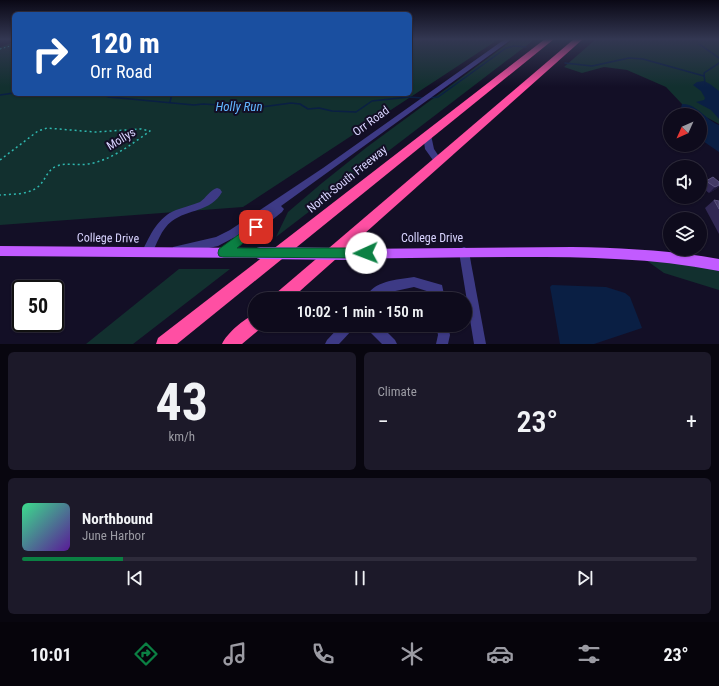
<!DOCTYPE html>
<html lang="en">
<head>
<meta charset="utf-8">
<style>
	body { margin:0; font-family:"Roboto Condensed",sans-serif; background:#1c1929; color:#f1f3f6; height:100vh; display:flex; flex-direction:column; font-size:15px; white-space:nowrap }
	* { box-sizing:border-box; margin:0 }
	p { font-size:13px; color:#9b9ba3 }
	.icon { flex:none; width:22px; height:22px; fill:none; stroke:currentColor; stroke-width:2; stroke-linecap:round; stroke-linejoin:round }
	.map { position:relative; height:344px; overflow:hidden }
	.drawer { display:flex; flex-direction:column; gap:8px; padding:8px; background:#08060f; flex:1 }
	.drawer>* { flex:none }
	.hud { position:absolute; left:12px; top:12px; width:400px; height:84px; border-radius:6px; box-shadow:0 1px 3px #0004,0 0 0 1px #2e2b3b; background:#1a4fa0; color:#fff; overflow:hidden }
	.needle { width:26px; rotate:225deg }
	.controls { position:absolute; left:663px; top:108px; display:grid; gap:8px }
	.controls a { display:grid; place-items:center; width:44px; height:44px; border-radius:50%; background:#0e0b1c; box-shadow:0 1px 3px #0004,0 0 0 1px #2e2b3b; font-size:20px }
	.speed { position:absolute; left:12px; top:280px; display:flex; gap:8px; font-size:20px; font-weight:700; text-align:center }
	.speed>* { display:grid; place-content:center; width:52px; height:52px; border-radius:50%; background:#0e0b1c; box-shadow:0 1px 3px #0004,0 0 0 1px #2e2b3b; line-height:1 }
	.speed .limit { border:2px solid #111; border-radius:6px; background:#fff; color:#111 }
	.pin { position:absolute; display:grid; place-items:center; width:34px; height:34px; color:#fff; margin:-17px; border-radius:8px; box-shadow:0 2px 6px #0006 }
	.me { position:absolute; width:44px; margin:-22px; rotate:268deg; stroke-linejoin:round; filter:drop-shadow(0 0 3px #0008) }
	.turn { display:flex; align-items:center; gap:14px; height:84px; padding:0 12px; font-size:18px }
	.turn .icon { width:52px; height:52px; stroke-width:2.5 }
	.turn b { display:block; font-size:28px; line-height:34px }
	.big { font-size:30px; font-weight:600; line-height:1.1 }
	.drawer .card { flex:1; display:flex; flex-direction:column; justify-content:center; gap:6px; min-width:0; padding:0 14px; border-radius:6px; background:#1c1929 }
	.drawer .dial { align-items:center; gap:0 }
	.dial b { font-size:52px; line-height:1 }
	.song { display:flex; align-items:center; gap:12px }
	.cover { width:48px; height:48px; border-radius:6px; background:linear-gradient(135deg,hsl(150 70% 55%),hsl(270 70% 35%)) }
	.played { height:4px; border-radius:2px; background:linear-gradient(90deg,#0b8043 15%,#2e2b3b 15%) }
	.keys { display:flex; justify-content:space-around; direction:ltr }
	.heat { display:flex; justify-content:space-between; align-items:center; font-size:22px; direction:ltr }
	.drawer .tiles { flex:1; display:grid; gap:8px; grid-template-columns:1fr 1fr }
	.card:last-child { grid-column:span 2 }
	.trip { position:absolute; left:248px; top:292px; width:224px; height:40px; border-radius:20px; background:#0e0b1c; box-shadow:0 1px 3px #0004,0 0 0 1px #2e2b3b; font-weight:600; line-height:40px; text-align:center }
	.dock { display:flex; height:64px; justify-content:space-around; align-items:center; background:#06040b; color:#9b9ba3 }
	.dock .icon { width:28px; height:28px }
	.dock .active { color:#0b8043 }
	.dock b { font-size:18px; color:#f1f3f6 }
	.map>svg:first-child { display:block }
	.green { fill:#12302f }
	.water { fill:#0a1f44 }
	.lines { fill:none; stroke-linecap:round; stroke-linejoin:round }
	.stream { stroke:#0a1f44; stroke-width:1.5 }
	.path-far1 { stroke:#2fb8b0; stroke-width:1; stroke-dasharray:1.5 2.5; stroke-linecap:butt }
	.path { stroke:#2fb8b0; stroke-width:1.5; stroke-dasharray:2 3; stroke-linecap:butt }
	.minor { fill:#3d3a85; fill-rule:evenodd }
	.major { fill:#c25bff; fill-rule:evenodd }
	.highway { fill:#ff4fa3; fill-rule:evenodd }
	.major-bridge { stroke:#c25bff; stroke-width:12 }
	.wall { fill:#312854 }
	.shaded-wall { fill:#1d163a }
	.building { fill:#433a66; stroke:#5a527e }
	.route { fill:#0b8043; stroke:#07532c }
	.labels { text-anchor:middle; stroke-width:4; stroke-linejoin:round; paint-order:stroke }
	.street-label { font-size:12px; fill:#d9d4ff; stroke:#130f26 }
	.water-label { font-size:13px; font-style:italic; fill:#62b6ff; stroke:#130f26 }
</style>
</head>
<body>
<div class="map">
<svg width="719" height="344" viewBox="0 0 719 344">
	<rect width="100%" height="100%" fill="#130f26"/>
	<g class="green">
		<path d="M410 39H499L243 207 0 225V47L14 42V94H410Z"/>
		<path d="M514 39H535L276 237 288 212 322 183 367 147Z"/>
		<path d="M596 39H719V124L682 104 666 87 627 70 604 67 582 73 564 67Z"/>
		<path d="M639 255 719 265V290L664 273Z"/>
		<path d="M179 269H230L133 344H86Z"/>
	</g>
	<g class="water">
		<path d="M704 81 710 84 719 91V119L711 110 696 102 704 100 705 98 701 91 693 85 697 82Z"/>
		<path d="M682 104C696 103 706 120 719 125V152L700 139V115H679Z"/>
		<path d="M552 285 606 287 625 293 630 297 642 328 594 344H560L551 292 550 287Z"/>
	</g>
	<g class="lines">
		<g class="stream">
			<path d="M699 44 719 58"/>
			<path d="M565 63 592 66 629 58 643 59 704 76"/>
			<path d="M705 84 704 73 719 63"/>
			<path d="M99 94 109 97 194 105 203 104 237 106 247 109 291 103 300 104 308 109 319 108 332 111 356 112 372 101 409 97 422 98"/>
			<path d="M0 95 14 93"/>
			<path d="M427 98 438 97 506 48 514 46 526 47"/>
			<path d="M170 102 172 94"/>
		</g>
		<g class="path-far1">
			<path d="M410 43V45"/>
			<path d="M0 49 14 45"/>
		</g>
		<path class="path" d="M0 160 38 131 47 128 95 132 141 129 150 131C132 144 110 161 88 164 77 166 67 162 57 166 47 170 46 179 39 186 29 195 12 194 0 195"/>
		<g class="minor">
			<path d="M505 39H512L281 206 284 209 282 212 227 256 223 258 219 256 218 253 219 250 235 237 218 246 177 255 173 253 172 250 173 247 216 237 230 230 323 168Z"/>
			<path d="M427 132 431 135 434 149 442 161 441 163H435L425 149 423 135Z"/>
			<path d="M217 188 220 189 222 192C211 212 188 209 172 221 161 229 157 244 151 255L147 257 143 255 142 252C150 235 158 217 176 210 184 207 193 205 200 202 206 198 210 190 217 188Z"/>
			<path d="M464 247 468 249 469 252 486 344H474L459 252 460 249Z"/>
			<path d="M414 277 442 285 445 299H433V293L414 287 386 293 379 299H365C373 280 397 280 414 277Z"/>
			<path d="M341 325H355L353 329 339 344H325L327 340Z"/>
			<path d="M365 325H380L395 340 397 344H382L367 329Z"/>
			<path d="M436 325H448L450 335 448 344H436L438 335Z"/>
		</g>
		<g class="major">
			<path d="M0 246 260 248 264 249 266 253 264 257 260 258 0 256Z"/>
			<path d="M572 247C622 248 670 250 719 259V271C653 258 587 257 520 257 463 257 407 258 350 259L346 258 344 254 346 250 350 249Z"/>
		</g>
		<g class="highway">
			<path d="M545 39H554L177 344H156L158 338Z"/>
			<path d="M574 39H583L291 299H272L275 294Z"/>
			<path d="M255 314V325H262L261 328 242 344H222C227 333 244 319 255 314Z"/>
		</g>
		<path class="major-bridge" d="M260 253 350 254"/>
	</g>
	<g class="wall">
		<path d="M706 181 719 182V186L716 189 709 193 700 186Z"/>
		<path d="M714 200 719 201V234L705 208Z"/>
	</g>
	<path class="shaded-wall" d="M719 185V186L716 189 709 193 715 187Z"/>
	<g class="building">
		<path d="M713 177 719 182V185L715 187 706 181Z"/>
		<path d="M714 200 719 201V209Z"/>
	</g>
	<linearGradient id="sky" x2="0" y2="1"><stop stop-color="#0a0815"/><stop offset="0.45" stop-color="#333752"/><stop offset="1" stop-color="#333752" stop-opacity="0"/></linearGradient>
	<rect width="719" height="87" fill="url(#sky)"/>
	<path class="route" d="M256 222 259 224 261 227 259 230 237 248H366L370 250 371 253 370 256 366 258 223 257 219 256 218 253 219 249Z"/>
	<g class="labels">
		<g class="street-label">
			<text transform="translate(371 121) rotate(-36)" y="4">Orr Road</text>
			<text transform="translate(121 139) rotate(-31)" y="4">Mollys</text>
			<text transform="translate(347 179) rotate(-39)" y="4">North-South Freeway</text>
			<text transform="translate(108 238) rotate(1)" y="4">College Drive</text>
			<text x="432" y="242">College Drive</text>
		</g>
		<g class="water-label">
			<text x="239" y="111">Holly Run</text>
		</g>
	</g>
</svg>
<div class="controls">
<a><svg class="needle" viewBox="-14 -14 28 28"><path d="M0-13l5 13h-10z" fill="#e53935"/><path d="M0 13l5-13h-10z" fill="#9b9ba3"/></svg></a>
<a><svg class="icon" aria-label="sound" viewBox="0 0 24 24"><path d="M4 9h4l5-4v14l-5-4H4zM17 9q2 3 0 6"/></svg></a>
<a><svg class="icon" aria-label="layers" viewBox="0 0 24 24"><path d="M12 4l9 5-9 5-9-5zM3 14l9 5 9-5"/></svg></a>
</div>
<div class="speed"><div class="limit">50</div></div>
<div class="pin" style="left:256px;top:227px;background:#d93025"><svg class="icon" aria-label="arrive" viewBox="0 0 24 24"><path d="M6 21V4h12l-3 4 3 4H6"/></svg></div>
<svg class="me" style="left:366px;top:253px" viewBox="-20 -20 40 40"><circle r="19" fill="#fff"/><path d="M0-13L10 11 0 6-10 11z" fill="#0b8043"/></svg>
<div class="trip">10:02 · 1 min · 150 m</div>
<div class="hud">
<div class="turn"><svg class="icon" aria-label="right" viewBox="0 0 24 24"><path d="M7 20v-9h11M14 6l5 5-5 5"/></svg><div><b>120 m</b>Orr Road</div></div>
</div>
</div>
<section class="drawer">
<div class="tiles">
<div class="card dial"><b>43</b><p>km/h</p></div>
<div class="card"><p>Climate</p>
<div class="heat"><a>−</a><b class="big">23°</b><a>+</a></div>
</div>
<div class="card">
<div class="song"><i class="cover"></i><div><b>Northbound</b><p>June Harbor</p></div></div>
<div class="played"></div>
<div class="keys"><svg class="icon" aria-label="previous" viewBox="0 0 24 24"><path d="M18 5L8 12l10 7zM5 5v14"/></svg><svg class="icon" aria-label="pause" viewBox="0 0 24 24"><path d="M8 5v14M16 5v14"/></svg><svg class="icon" aria-label="next" viewBox="0 0 24 24"><path d="M6 5l10 7-10 7zM19 5v14"/></svg></div>
</div>
</div>
</section>
<nav class="dock">
<b>10:01</b>
<svg class="icon active" aria-label="directions" viewBox="0 0 24 24"><path d="M12 3l9 9-9 9-9-9zM9 14v-3h6M13 9l2 2-2 2"/></svg>
<svg class="icon" aria-label="music" viewBox="0 0 24 24"><path d="M9 18V5l10-2v13"/><circle cx="6" cy="18" r="3"/><circle cx="16" cy="16" r="3"/></svg>
<svg class="icon" aria-label="phone" viewBox="0 0 24 24"><path d="M5 4h4l2 5-3 2q2 4 5 5l2-3 5 2v4C11 20 4 13 5 4z"/></svg>
<svg class="icon" aria-label="climate" viewBox="0 0 24 24"><path d="M12 3v18M4 7l16 10M4 17L20 7"/></svg>
<svg class="icon" aria-label="car" viewBox="0 0 24 24"><path d="M5 17H2v-5l4-1 3-4h7l3 4 3 1v5h-3M9 17h6M6 11h13"/><circle cx="7" cy="17" r="2"/><circle cx="17" cy="17" r="2"/></svg>
<svg class="icon" aria-label="filters" viewBox="0 0 24 24"><path d="M4 7h16M4 17h16"/><circle cx="9" cy="7" r="2"/><circle cx="15" cy="17" r="2"/></svg>
<b>23°</b>
</nav>
</body>
</html>
